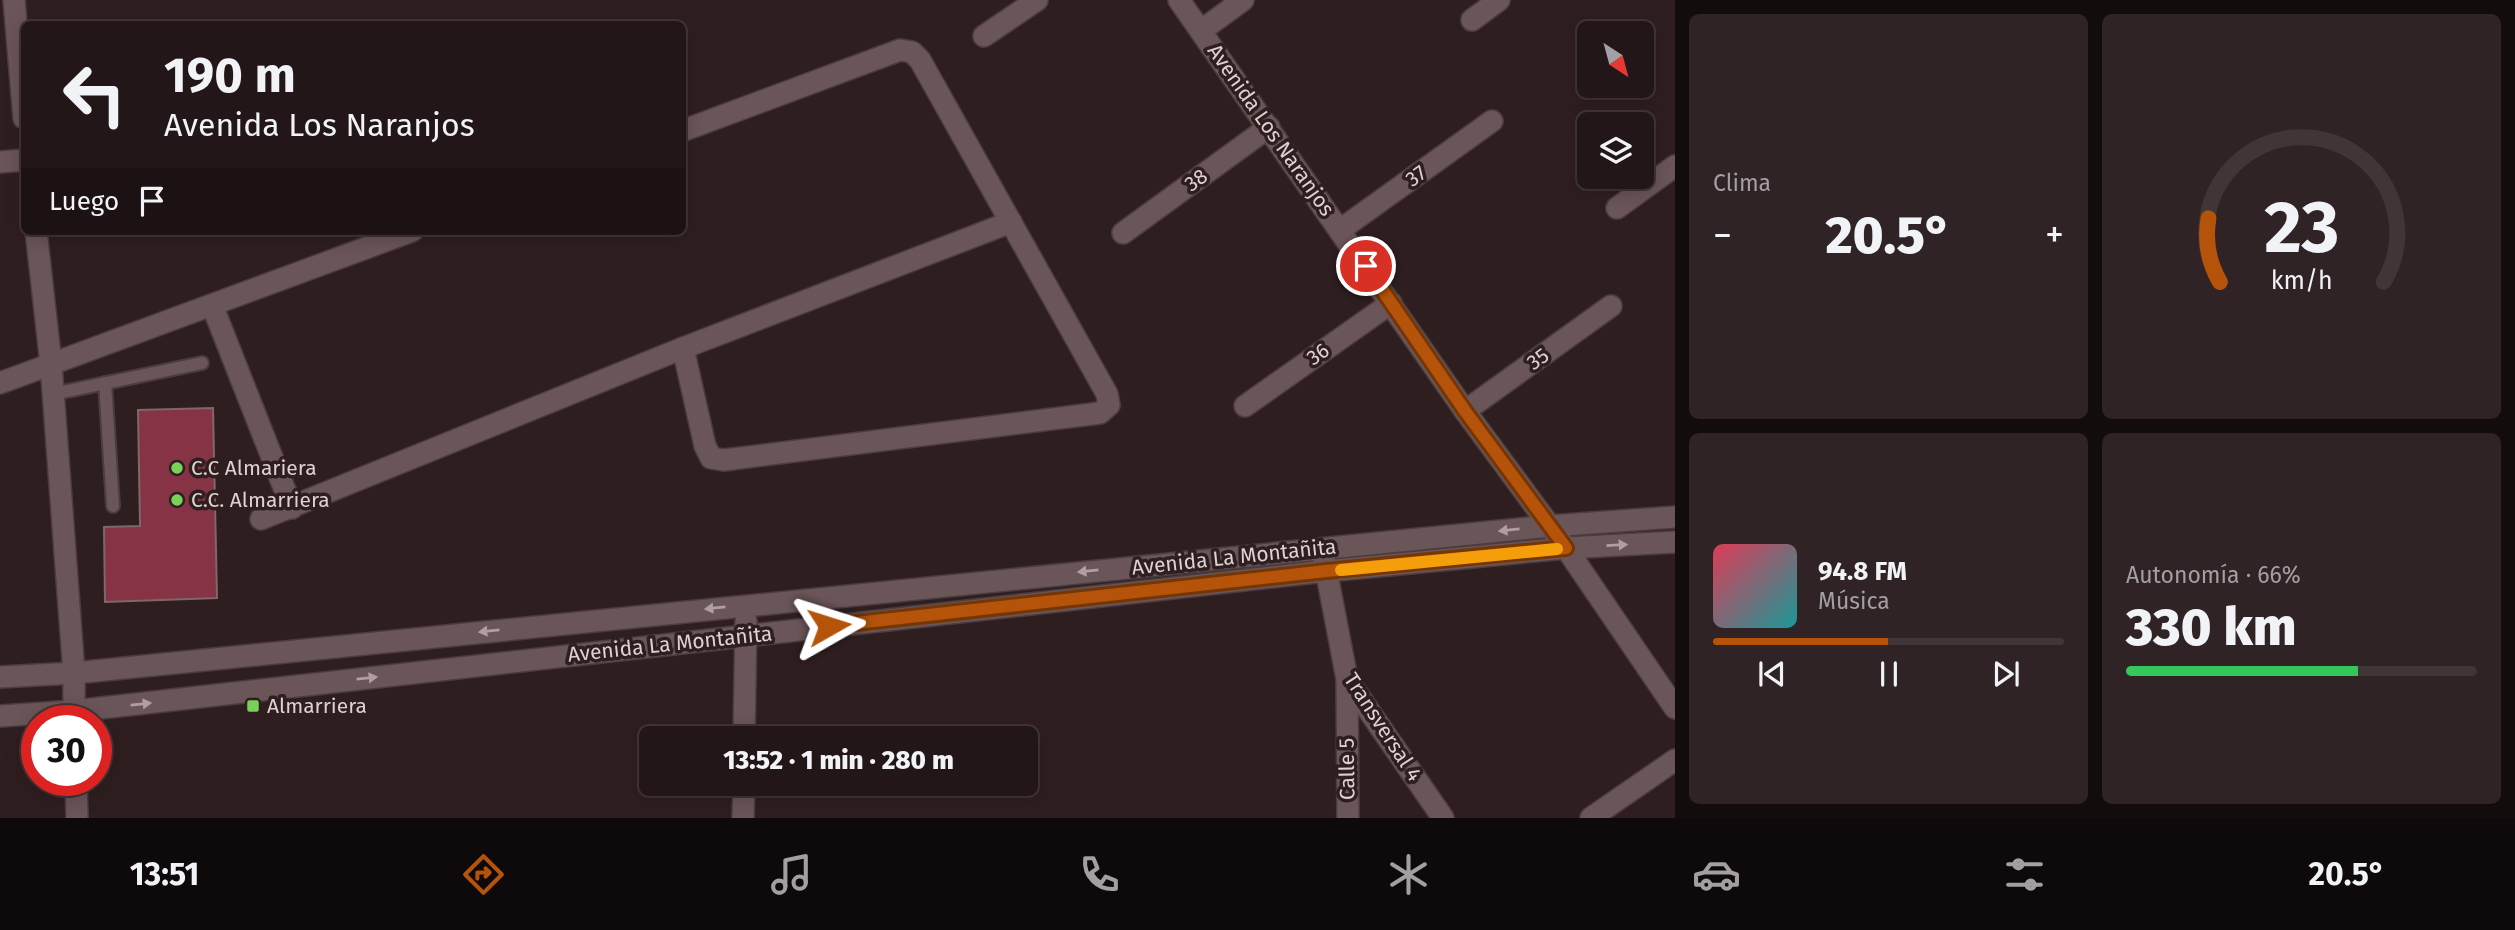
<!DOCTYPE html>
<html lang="es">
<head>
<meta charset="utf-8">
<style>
	body { margin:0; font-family:"Fira Sans",sans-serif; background:#2f2325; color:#f1f3f6; height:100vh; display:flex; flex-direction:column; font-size:26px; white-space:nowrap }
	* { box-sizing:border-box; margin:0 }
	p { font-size:23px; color:#a39fa2 }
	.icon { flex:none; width:38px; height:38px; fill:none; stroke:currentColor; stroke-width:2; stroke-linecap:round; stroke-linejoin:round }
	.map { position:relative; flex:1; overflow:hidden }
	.panel { display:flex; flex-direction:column; gap:14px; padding:14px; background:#130c0d; width:840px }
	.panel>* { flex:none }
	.top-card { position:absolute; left:21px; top:21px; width:665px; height:214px; border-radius:10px; box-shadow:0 4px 18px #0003,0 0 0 2px #403537; background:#231618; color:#f1f3f6; overflow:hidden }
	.needle { width:46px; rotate:144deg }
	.tools { position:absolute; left:1577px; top:21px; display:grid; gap:14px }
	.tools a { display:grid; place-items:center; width:77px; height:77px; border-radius:10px; background:#231618; box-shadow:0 4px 18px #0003,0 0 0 2px #403537; font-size:35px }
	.speed { position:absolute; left:21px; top:705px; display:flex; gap:14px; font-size:35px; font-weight:700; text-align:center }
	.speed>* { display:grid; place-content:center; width:91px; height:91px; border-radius:50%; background:#231618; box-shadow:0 4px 18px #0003,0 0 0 2px #403537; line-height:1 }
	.speed .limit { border:10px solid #d22; background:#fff; color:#111 }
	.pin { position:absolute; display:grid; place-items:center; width:60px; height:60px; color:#fff; margin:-30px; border:4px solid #fff; border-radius:50%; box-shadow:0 2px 7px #0007 }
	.me { position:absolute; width:77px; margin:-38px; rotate:84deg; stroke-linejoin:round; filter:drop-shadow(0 0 5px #0008) }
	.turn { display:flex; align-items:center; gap:24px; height:147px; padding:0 28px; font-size:32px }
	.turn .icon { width:91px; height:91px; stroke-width:2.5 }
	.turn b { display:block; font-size:49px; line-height:60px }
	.then { display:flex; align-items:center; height:66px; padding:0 28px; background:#0003; gap:14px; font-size:26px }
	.big { font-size:52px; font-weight:800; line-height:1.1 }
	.panel .card { flex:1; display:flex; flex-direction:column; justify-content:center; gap:10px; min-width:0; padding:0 24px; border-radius:10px; background:#2f2325 }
	.panel .dial { align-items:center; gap:0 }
	.dial svg { height:182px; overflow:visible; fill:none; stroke:#403537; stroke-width:7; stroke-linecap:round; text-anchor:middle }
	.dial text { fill:#f1f3f6; stroke:none }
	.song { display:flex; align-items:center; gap:21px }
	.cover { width:84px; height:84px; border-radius:10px; background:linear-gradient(135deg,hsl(350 70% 55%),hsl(180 70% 35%)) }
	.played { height:7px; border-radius:4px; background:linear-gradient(90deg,#b45309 50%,#403537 50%) }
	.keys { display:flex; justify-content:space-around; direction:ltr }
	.heat { display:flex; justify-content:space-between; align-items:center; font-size:38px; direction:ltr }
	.charge { height:10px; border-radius:5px; background:linear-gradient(90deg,#34c759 66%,#403537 0) }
	.panel .tiles { flex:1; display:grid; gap:14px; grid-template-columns:repeat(2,1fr) }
	.trip { position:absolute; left:639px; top:726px; width:399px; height:70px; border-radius:10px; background:#231618; box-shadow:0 4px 18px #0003,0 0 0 2px #403537; font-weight:800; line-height:70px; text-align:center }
	.menu { display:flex; height:112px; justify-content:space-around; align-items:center; background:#0e090a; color:#a39fa2 }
	.menu .icon { width:49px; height:49px }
	.menu .current { color:#b45309 }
	.menu b { font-size:32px; color:#f1f3f6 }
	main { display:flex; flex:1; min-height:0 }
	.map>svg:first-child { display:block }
	.building { fill:#863445; stroke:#7e676a; stroke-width:2 }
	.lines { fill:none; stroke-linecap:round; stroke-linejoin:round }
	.lane-casing { stroke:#4b3c3e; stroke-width:16 }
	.street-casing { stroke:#4b3c3e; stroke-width:24 }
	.lane { stroke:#6a5558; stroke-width:12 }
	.street { stroke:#6a5558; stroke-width:21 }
	.oneway { fill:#b09fa1 }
	.route-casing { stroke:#753606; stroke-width:18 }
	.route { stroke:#b45309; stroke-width:12 }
	.slow { stroke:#f59e0b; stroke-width:12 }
	.poi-dot { fill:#78d158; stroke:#2f1e20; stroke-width:2.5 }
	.labels { text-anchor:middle; stroke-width:7; stroke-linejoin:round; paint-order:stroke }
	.street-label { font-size:21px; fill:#ded1d2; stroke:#2f1e20 }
	.poi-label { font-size:21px; fill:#ded1d2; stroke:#2f1e20; text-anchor:start }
</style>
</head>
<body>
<main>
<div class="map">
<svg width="1675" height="818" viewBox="0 0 1675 818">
	<rect width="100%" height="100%" fill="#2f1e20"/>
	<path class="building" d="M213 408 217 598 105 602 104 527 140 526 138 410Z"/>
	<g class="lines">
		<g class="lane-casing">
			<g id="lane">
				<path d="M105 383 113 506"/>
				<path d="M53 394 202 363"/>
			</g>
		</g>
		<g class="street-casing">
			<g id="street">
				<path d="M14 0 24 118"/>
				<path d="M1179 0 1465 411 1566 548 1675 708"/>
				<path d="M1472 20 1499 0"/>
				<path d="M1202 30 1243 0"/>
				<path d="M984 36 1037 0"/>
				<path d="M682 131 900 50 912 52 920 60 1107 394 1109 405 1100 413 724 460 711 458 705 446 683 348"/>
				<path d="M0 162 24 160"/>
				<path d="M1617 208 1675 166"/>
				<path d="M1340 230 1492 121"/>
				<path d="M36 231 51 364 74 673V721"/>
				<path d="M1123 233 1269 127"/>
				<path d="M212 305 292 508"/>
				<path d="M0 383 412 231"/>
				<path d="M1245 406 1391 303"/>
				<path d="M1465 411 1611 306"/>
				<path d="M261 519 683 348 1011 222"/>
				<path d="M1324 559 1347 679 1443 818"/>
				<path d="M0 677 74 673 1550 526 1675 517"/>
				<path d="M1347 679 1348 818"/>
				<path d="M0 716 74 711 1326 571 1566 548 1675 542"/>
				<path d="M744 738 746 621"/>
				<path d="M76 780 77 818"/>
				<path d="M743 818 744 784"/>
				<path d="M1591 818 1675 760"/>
			</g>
		</g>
		<use href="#lane" class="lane"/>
		<use href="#street" class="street"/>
	</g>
	<defs><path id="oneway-solid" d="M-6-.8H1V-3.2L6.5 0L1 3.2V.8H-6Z" transform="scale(1.75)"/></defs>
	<g class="oneway">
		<use href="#oneway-solid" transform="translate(1509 530) rotate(174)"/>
		<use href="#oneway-solid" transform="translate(1617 545) rotate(-3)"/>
		<use href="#oneway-solid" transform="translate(1088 571) rotate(174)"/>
		<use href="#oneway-solid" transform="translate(715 608) rotate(174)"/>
		<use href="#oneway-solid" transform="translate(489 631) rotate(174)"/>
		<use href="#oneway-solid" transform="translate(367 678) rotate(-6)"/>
		<use href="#oneway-solid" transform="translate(141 704) rotate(-6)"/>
	</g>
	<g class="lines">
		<g class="route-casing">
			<path id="route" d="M829 626 1326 571 1566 548 1465 411 1366 266"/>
		</g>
		<use href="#route" class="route"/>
		<path class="slow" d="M1341 570 1557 549"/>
	</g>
	<g class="poi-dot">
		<circle cx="177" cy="468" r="7"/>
		<circle cx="177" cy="500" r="7"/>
		<rect x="246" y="699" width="14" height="14" rx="3.5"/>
	</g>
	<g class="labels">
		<g class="street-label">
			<text transform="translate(1271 130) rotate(55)" y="7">Avenida Los Naranjos</text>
			<text transform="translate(1416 176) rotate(-36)" y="7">37</text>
			<text transform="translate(1196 180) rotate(-36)" y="7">38</text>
			<text transform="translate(1318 354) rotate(-36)" y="7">36</text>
			<text transform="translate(1538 359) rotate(-36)" y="7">35</text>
			<text transform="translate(1234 557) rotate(-6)" y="7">Avenida La Montañita</text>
			<text transform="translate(670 644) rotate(-6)" y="7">Avenida La Montañita</text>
			<text transform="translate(1383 727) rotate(57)" y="7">Transversal 4</text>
			<text transform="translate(1347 769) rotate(-91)" y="7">Calle 5</text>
		</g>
		<g class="poi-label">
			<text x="191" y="475">C.C Almariera</text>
			<text x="191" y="507">C.C. Almarriera</text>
			<text x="267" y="713">Almarriera</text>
		</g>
	</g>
</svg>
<div class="tools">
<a><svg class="needle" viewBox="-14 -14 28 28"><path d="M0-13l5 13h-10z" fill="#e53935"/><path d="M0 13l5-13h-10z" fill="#a39fa2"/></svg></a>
<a><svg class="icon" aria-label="layers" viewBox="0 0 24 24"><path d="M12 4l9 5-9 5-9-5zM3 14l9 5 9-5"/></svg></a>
</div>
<div class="speed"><div class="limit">30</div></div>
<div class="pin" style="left:1366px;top:266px;background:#d93025"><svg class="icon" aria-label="arrive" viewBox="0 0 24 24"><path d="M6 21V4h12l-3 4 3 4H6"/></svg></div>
<svg class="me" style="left:829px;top:626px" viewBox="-20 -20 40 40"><path d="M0-17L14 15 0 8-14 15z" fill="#b45309" stroke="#fff" stroke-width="4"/></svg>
<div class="trip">13:52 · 1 min · 280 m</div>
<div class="top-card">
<div class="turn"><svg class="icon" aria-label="left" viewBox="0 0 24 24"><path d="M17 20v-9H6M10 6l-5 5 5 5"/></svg><div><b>190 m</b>Avenida Los Naranjos</div></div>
<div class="then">Luego<svg class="icon" aria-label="arrive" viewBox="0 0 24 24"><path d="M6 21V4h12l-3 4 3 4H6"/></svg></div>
</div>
</div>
<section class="panel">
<div class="tiles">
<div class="card"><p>Clima</p>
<div class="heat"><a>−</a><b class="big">20.5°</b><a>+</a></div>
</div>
<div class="card dial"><svg viewBox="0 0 100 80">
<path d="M14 69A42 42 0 1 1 86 69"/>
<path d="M14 69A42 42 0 0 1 9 41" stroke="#b45309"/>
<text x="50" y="56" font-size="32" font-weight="700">23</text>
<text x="50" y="72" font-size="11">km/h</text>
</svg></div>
<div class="card">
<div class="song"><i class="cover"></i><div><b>94.8 FM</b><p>Música</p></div></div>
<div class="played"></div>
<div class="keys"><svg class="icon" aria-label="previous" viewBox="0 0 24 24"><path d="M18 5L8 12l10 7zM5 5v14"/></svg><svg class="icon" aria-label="pause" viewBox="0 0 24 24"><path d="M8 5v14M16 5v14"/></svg><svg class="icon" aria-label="next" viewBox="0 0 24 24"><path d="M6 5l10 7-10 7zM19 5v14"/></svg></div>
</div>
<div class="card"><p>Autonomía · 66%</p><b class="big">330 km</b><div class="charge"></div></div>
</div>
</section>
</main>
<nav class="menu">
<b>13:51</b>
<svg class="icon current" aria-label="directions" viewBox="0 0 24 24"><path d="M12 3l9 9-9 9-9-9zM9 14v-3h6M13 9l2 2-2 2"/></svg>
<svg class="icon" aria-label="music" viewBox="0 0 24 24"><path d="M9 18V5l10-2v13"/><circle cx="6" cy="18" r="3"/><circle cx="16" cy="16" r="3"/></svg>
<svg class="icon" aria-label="phone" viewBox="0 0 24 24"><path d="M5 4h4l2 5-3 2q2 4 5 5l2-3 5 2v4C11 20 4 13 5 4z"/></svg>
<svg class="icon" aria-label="climate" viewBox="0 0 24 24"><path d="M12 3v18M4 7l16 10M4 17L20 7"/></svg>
<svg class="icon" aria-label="car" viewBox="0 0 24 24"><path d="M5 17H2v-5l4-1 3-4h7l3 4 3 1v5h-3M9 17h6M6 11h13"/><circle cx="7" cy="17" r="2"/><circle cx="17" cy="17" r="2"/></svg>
<svg class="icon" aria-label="filters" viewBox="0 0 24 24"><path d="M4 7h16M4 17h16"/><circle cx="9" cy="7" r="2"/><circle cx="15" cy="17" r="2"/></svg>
<b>20.5°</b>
</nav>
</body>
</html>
